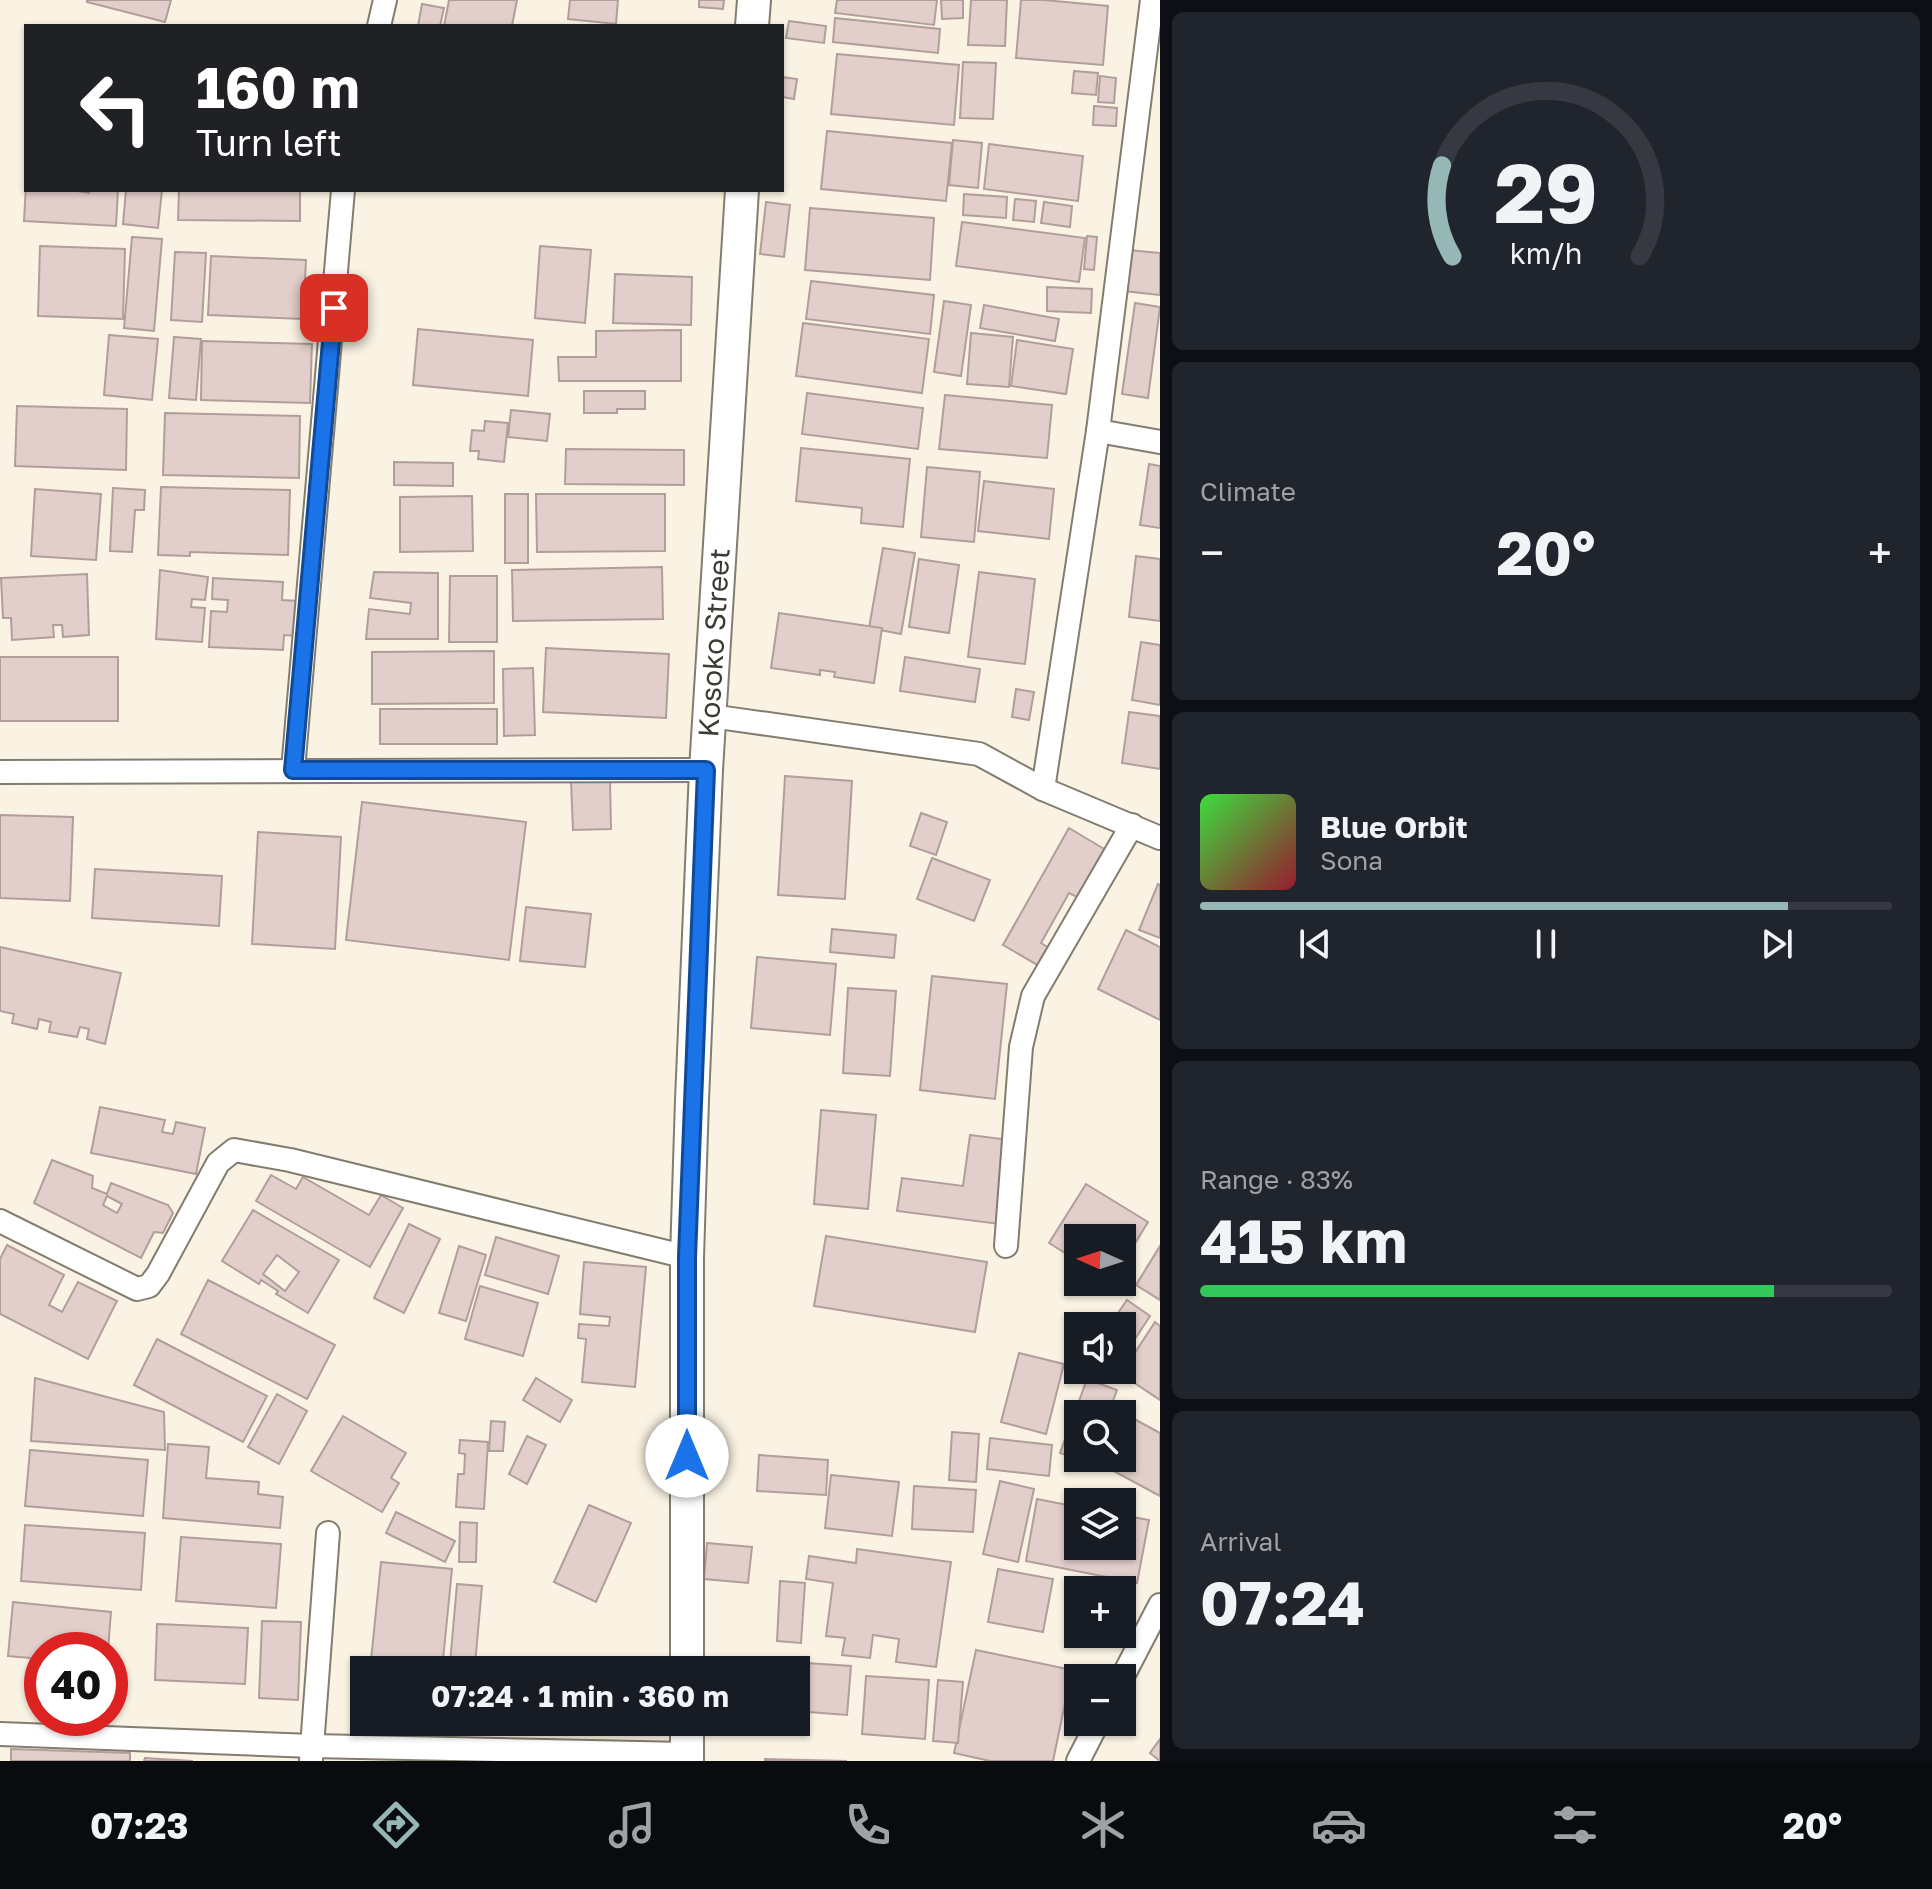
<!DOCTYPE html>
<html lang="en">
<head>
<meta charset="utf-8">
<style>
	body { margin:0; font-family:"Golos Text",sans-serif; background:#20242c; color:#f1f3f6; height:100vh; display:flex; flex-direction:column; font-size:30px; white-space:nowrap }
	* { box-sizing:border-box; margin:0 }
	p { font-size:26px; color:#9ea1a6 }
	.icon { flex:none; width:44px; height:44px; fill:none; stroke:currentColor; stroke-width:2; stroke-linecap:round; stroke-linejoin:round }
	.map { position:relative; flex:1; overflow:hidden }
	.panel { display:flex; flex-direction:column; gap:12px; padding:12px; background:#0d0f14; width:772px }
	.panel>* { flex:none }
	.top-card { position:absolute; left:24px; top:24px; width:760px; height:168px; border-radius:0px; box-shadow:0 2px 6px #0004; background:#202124; color:#fff; overflow:hidden }
	.needle { width:52px; rotate:273deg }
	.tools { position:absolute; left:1064px; top:1224px; display:grid; gap:16px }
	.tools a { display:grid; place-items:center; width:72px; height:72px; border-radius:0px; background:#171b24; box-shadow:0 2px 6px #0004; font-size:40px }
	.speed { position:absolute; left:24px; top:1632px; display:flex; gap:16px; font-size:40px; font-weight:700; text-align:center }
	.speed>* { display:grid; place-content:center; width:104px; height:104px; border-radius:50%; background:#171b24; box-shadow:0 2px 6px #0004; line-height:1 }
	.speed .limit { border:12px solid #d22; background:#fff; color:#111 }
	.pin { position:absolute; display:grid; place-items:center; width:68px; height:68px; color:#fff; margin:-34px; border-radius:16px; box-shadow:0 4px 12px #0006 }
	.me { position:absolute; width:88px; margin:-44px; rotate:0deg; stroke-linejoin:round; filter:drop-shadow(0 0 6px #0008) }
	.turn { display:flex; align-items:center; gap:28px; height:168px; padding:0 40px; font-size:36px }
	.turn .icon { width:104px; height:104px; stroke-width:2.5 }
	.turn b { display:block; font-size:56px; line-height:68px }
	.big { font-size:60px; font-weight:700; line-height:1.1 }
	.panel .card { flex:1; display:flex; flex-direction:column; justify-content:center; gap:12px; min-width:0; padding:0 28px; border-radius:12px; background:#20242c }
	.panel .dial { align-items:center; gap:0 }
	.dial svg { height:208px; overflow:visible; fill:none; stroke:#363941; stroke-width:7; stroke-linecap:round; text-anchor:middle }
	.dial text { fill:#f1f3f6; stroke:none }
	.song { display:flex; align-items:center; gap:24px }
	.cover { width:96px; height:96px; border-radius:12px; background:linear-gradient(135deg,hsl(120 70% 55%),hsl(350 70% 35%)) }
	.played { height:8px; border-radius:4px; background:linear-gradient(90deg,#95b7b5 85%,#363941 85%) }
	.keys { display:flex; justify-content:space-around; direction:ltr }
	.heat { display:flex; justify-content:space-between; align-items:center; font-size:44px; direction:ltr }
	.charge { height:12px; border-radius:6px; background:linear-gradient(90deg,#34c759 83%,#363941 0) }
	.trip { position:absolute; left:350px; top:1656px; width:460px; height:80px; border-radius:0px; background:#171b24; box-shadow:0 2px 6px #0004; font-weight:700; line-height:80px; text-align:center }
	.dock { display:flex; height:128px; justify-content:space-around; align-items:center; background:#090b0e; color:#9ea1a6 }
	.dock .icon { width:56px; height:56px }
	.dock .on { color:#95b7b5 }
	.dock b { font-size:36px; color:#f1f3f6 }
	main { display:flex; flex:1; min-height:0 }
	.map>svg:first-child { display:block }
	.building { fill:#e2ceca; stroke:#b19e9a; stroke-width:2; fill-rule:evenodd }
	.lines { fill:none; stroke-linecap:round; stroke-linejoin:round }
	.street-casing { stroke:#837d6f; stroke-width:26 }
	.secondary-casing { stroke:#837d6f; stroke-width:36 }
	.street { stroke:#fff; stroke-width:22 }
	.secondary { stroke:#fff; stroke-width:32 }
	.route-casing { stroke:#114b97; stroke-width:20 }
	.route { stroke:#1a73e8; stroke-width:14 }
	.labels { text-anchor:middle; stroke-width:6; stroke-linejoin:round; paint-order:stroke }
	.street-label { font-size:28px; fill:#3d3a34; stroke:#fff }
</style>
</head>
<body>
<main>
<div class="map">
<svg width="1160" height="1761" viewBox="0 0 1160 1761">
	<rect width="100%" height="100%" fill="#faf3e3"/>
	<g class="building">
		<path d="M87 0H171L165 22 87 2Z"/>
		<path d="M449 0H517L512 26H444Z"/>
		<path d="M570 0H618L616 24 568 19Z"/>
		<path d="M699 0H724L723 9 699 7Z"/>
		<path d="M837 0H937L934 25 835 13Z"/>
		<path d="M941 0H963V18L942 19Z"/>
		<path d="M971 0H1007L1005 46 968 45Z"/>
		<path d="M1021 0H1044L1108 6 1103 65 1016 58Z"/>
		<path d="M422 4 444 8 440 26H418Z"/>
		<path d="M835 18 940 29 938 53 833 42Z"/>
		<path d="M789 21 826 26 824 43 786 38Z"/>
		<path d="M837 54 959 65 954 125 831 114Z"/>
		<path d="M963 62 996 63 993 119 960 118Z"/>
		<path d="M1074 71 1098 73 1096 95 1072 93Z"/>
		<path d="M1100 76 1116 78 1114 103 1098 102Z"/>
		<path d="M782 77 797 79 794 99 782 97Z"/>
		<path d="M1094 106 1117 108 1116 126 1093 125Z"/>
		<path d="M827 131 952 143 946 201 821 189Z"/>
		<path d="M953 140 982 143 978 188 949 185Z"/>
		<path d="M989 144 1083 156 1078 201 984 189Z"/>
		<path d="M26 185V190H72L89 193 90 190H118L116 226 24 221Z"/>
		<path d="M126 190H162L158 228 123 224Z"/>
		<path d="M179 190H300V221L178 220Z"/>
		<path d="M964 194 1007 197 1006 218 963 215Z"/>
		<path d="M1015 199 1036 201 1034 222 1013 220Z"/>
		<path d="M766 202 790 205 784 257 760 254Z"/>
		<path d="M1044 202 1072 206 1070 227 1041 223Z"/>
		<path d="M810 208 934 218 930 280 805 270Z"/>
		<path d="M962 222 1085 238 1079 282 956 266Z"/>
		<path d="M1087 236 1097 237 1094 270 1084 269Z"/>
		<path d="M132 237 162 239 154 331 124 328Z"/>
		<path d="M40 246 125 249 123 319 38 316Z"/>
		<path d="M540 246 591 250 585 323 535 318Z"/>
		<path d="M1128 250 1160 253V295L1124 291Z"/>
		<path d="M175 252 206 253 202 322 171 320Z"/>
		<path d="M211 256 306 260 303 319 208 315Z"/>
		<path d="M615 274 692 277 691 325 613 323Z"/>
		<path d="M811 281 934 295 930 334 806 319Z"/>
		<path d="M1047 287 1092 289 1091 313 1047 311Z"/>
		<path d="M944 301 971 305 961 376 934 372Z"/>
		<path d="M1135 303 1160 307 1148 398 1122 394Z"/>
		<path d="M984 305 1059 319 1055 341 980 328Z"/>
		<path d="M803 323 929 339 922 393 796 376Z"/>
		<path d="M418 329 533 340 528 396 413 385Z"/>
		<path d="M681 330V381H559L558 357H596V331Z"/>
		<path d="M971 333 1013 337 1009 387 967 384Z"/>
		<path d="M109 335 158 339 152 400 104 395Z"/>
		<path d="M174 337 201 339 196 400 169 398Z"/>
		<path d="M1017 340 1073 349 1066 394 1011 386Z"/>
		<path d="M202 341 312 344 310 403 201 400Z"/>
		<path d="M584 391H645V409H617V413H584Z"/>
		<path d="M807 393 923 408 918 449 802 434Z"/>
		<path d="M945 395 1052 405 1047 458 939 449Z"/>
		<path d="M17 406 127 409 126 470 15 466Z"/>
		<path d="M511 410 550 414 547 441 508 437Z"/>
		<path d="M165 413 300 416 299 478 163 475Z"/>
		<path d="M485 421 508 423 504 462 478 459 479 451H470L472 430 484 431Z"/>
		<path d="M801 448 910 459 903 527 861 523 862 508 796 501Z"/>
		<path d="M566 449 684 450V485L565 484Z"/>
		<path d="M394 462 453 463V486L394 485Z"/>
		<path d="M1149 464 1160 466V528L1140 525Z"/>
		<path d="M927 467 980 472 974 542 921 537Z"/>
		<path d="M984 481 1054 489 1049 539 978 531Z"/>
		<path d="M161 487 290 490 288 555 190 552V556L158 555Z"/>
		<path d="M113 488 145 490 144 510H135L132 552 110 551Z"/>
		<path d="M35 489 101 494 96 560 31 556Z"/>
		<rect x="505" y="494" width="23" height="69"/>
		<path d="M536 494H665V551L537 552Z"/>
		<path d="M472 496 473 551 400 552V497Z"/>
		<path d="M883 548 915 553 901 634 869 628Z"/>
		<path d="M1136 556 1160 559V621L1129 617Z"/>
		<path d="M919 559 959 565 949 633 909 627Z"/>
		<path d="M662 567 663 619 513 621 512 570Z"/>
		<path d="M160 570 208 577 205 600 192 599 191 607 205 608 202 642 156 639Z"/>
		<path d="M374 572 438 573V639H366L369 609 410 614 411 603 370 598Z"/>
		<path d="M979 572 1035 579 1025 664 968 657Z"/>
		<path d="M87 574 89 635 63 637 62 625H53L54 637 12 640 11 618H3L1 578Z"/>
		<path d="M450 576H497V642H449Z"/>
		<path d="M213 578 283 582 282 600 299 601 297 636 284 635 283 650 209 647 211 611 227 612 228 600 212 599Z"/>
		<path d="M779 613 882 628 874 683 834 677 835 672 820 670V675L771 668Z"/>
		<path d="M1141 642 1160 645V705L1132 700Z"/>
		<path d="M546 648 669 654 666 718 543 712Z"/>
		<path d="M494 651V703L372 704V652Z"/>
		<rect x="0" y="657" width="118" height="64"/>
		<path d="M905 657 980 669 975 702 900 691Z"/>
		<path d="M533 668 535 735 504 736 503 669Z"/>
		<path d="M1016 689 1034 692 1029 720 1012 717Z"/>
		<rect x="380" y="709" width="117" height="35"/>
		<path d="M1129 712 1160 716V769L1122 763Z"/>
		<path d="M785 776 852 781 845 899 778 895Z"/>
		<path d="M610 780 611 829 573 830 571 781Z"/>
		<path d="M362 802 526 822 509 960 346 940Z"/>
		<path d="M921 813 947 822 936 855 910 846Z"/>
		<path d="M0 815 73 817 70 901 0 898Z"/>
		<path d="M1069 828 1106 850 1079 898 1069 893 1041 943 1051 949 1041 967 1003 945Z"/>
		<path d="M258 832 341 837 335 949 252 944Z"/>
		<path d="M932 858 990 880 974 921 917 899Z"/>
		<path d="M95 869 222 876 219 926 92 918Z"/>
		<path d="M1158 884 1160 885V938L1139 930Z"/>
		<path d="M526 907 591 914 585 967 520 961Z"/>
		<path d="M832 929 896 935 894 958 830 952Z"/>
		<path d="M1126 930 1160 947V1020L1098 989Z"/>
		<path d="M0 947 121 973 105 1044 87 1039 89 1029 80 1027 77 1037 49 1032 51 1022 39 1019 37 1029 12 1023 14 1014 0 1011Z"/>
		<path d="M757 957 836 964 830 1035 751 1028Z"/>
		<path d="M932 976 1007 984 995 1099 920 1090Z"/>
		<path d="M848 988 896 991 890 1076 843 1073Z"/>
		<path d="M100 1107 165 1120 162 1132 173 1134 176 1122 205 1128 196 1174 91 1153Z"/>
		<path d="M821 1110 876 1115 868 1209 814 1204Z"/>
		<path d="M970 1135 1010 1140 999 1224 897 1211 902 1178 963 1186Z"/>
		<path d="M52 1160 93 1176 92 1188 107 1194 111 1183 168 1205 173 1213 163 1233 154 1232 141 1258 34 1203ZM107 1196 122 1204 117 1213 103 1205Z"/>
		<path d="M271 1175 296 1189 303 1177 369 1215 381 1195 403 1208 370 1267 256 1201Z"/>
		<path d="M1086 1184 1148 1222 1122 1265V1238H1078V1261L1049 1243Z"/>
		<path d="M253 1210 339 1260 308 1313 276 1294 278 1291 261 1280 259 1284 222 1261ZM277 1255 299 1272 285 1291 263 1274Z"/>
		<path d="M409 1224 440 1239 404 1313 374 1298Z"/>
		<path d="M826 1236 987 1262 975 1332 814 1306Z"/>
		<path d="M496 1237 559 1256 548 1294 485 1275Z"/>
		<path d="M7 1245 64 1275 49 1305 62 1312 78 1282 117 1301 88 1359 0 1314V1259Z"/>
		<path d="M459 1246 486 1255 466 1321 439 1313Z"/>
		<path d="M1160 1246V1300L1136 1285Z"/>
		<path d="M584 1262 646 1267 635 1387 582 1382 586 1339 578 1338 579 1324 609 1326 610 1317 580 1314Z"/>
		<path d="M208 1280 335 1345 307 1399 181 1334Z"/>
		<path d="M480 1286 538 1303 523 1356 465 1339Z"/>
		<path d="M1127 1300 1150 1316 1122 1359V1326H1109Z"/>
		<path d="M1155 1322 1160 1326V1400L1121 1374Z"/>
		<path d="M157 1339 267 1396 243 1442 134 1385Z"/>
		<path d="M1019 1353 1064 1364 1046 1434 1001 1422Z"/>
		<path d="M35 1378 164 1412 165 1450 31 1441Z"/>
		<path d="M536 1378 572 1400 560 1422 523 1400Z"/>
		<path d="M1087 1379 1117 1390 1108 1414H1078V1458H1092L1090 1464 1060 1453Z"/>
		<path d="M277 1394 307 1411 279 1464 248 1447Z"/>
		<path d="M1125 1414 1160 1433V1496L1099 1463 1102 1458H1122V1420Z"/>
		<path d="M343 1416 406 1453 391 1478 399 1483 382 1512 311 1471Z"/>
		<path d="M491 1421 505 1422 503 1451H489Z"/>
		<path d="M952 1432 979 1434 976 1482 949 1480Z"/>
		<path d="M527 1436 546 1445 527 1484 509 1474Z"/>
		<path d="M990 1438 1052 1445 1049 1476 987 1469Z"/>
		<path d="M460 1440 488 1442 484 1509 456 1507 458 1474H464L465 1454 459 1453Z"/>
		<path d="M168 1444 209 1447 206 1478 259 1482 258 1494 283 1497 280 1528 163 1518Z"/>
		<path d="M30 1450 148 1460 143 1516 25 1506Z"/>
		<path d="M759 1455 828 1460 826 1495 757 1491Z"/>
		<path d="M831 1475 899 1482 892 1536 825 1528Z"/>
		<path d="M1000 1481 1034 1489 1018 1562 983 1554Z"/>
		<path d="M914 1486 976 1490 973 1532 912 1529Z"/>
		<path d="M1037 1499 1078 1507V1546H1122V1515L1149 1520 1137 1583 1026 1561Z"/>
		<path d="M589 1505 631 1523 596 1602 554 1582Z"/>
		<path d="M396 1512 455 1541 445 1562 386 1533Z"/>
		<path d="M460 1522 477 1523 476 1562H459Z"/>
		<path d="M25 1525 145 1533 141 1590 21 1581Z"/>
		<path d="M181 1537 281 1544 276 1608 176 1601Z"/>
		<path d="M707 1543 752 1547 748 1583 704 1579Z"/>
		<path d="M857 1549 951 1562 936 1667 896 1662 899 1639 873 1635 870 1658 842 1655 845 1638 826 1636 833 1583 806 1579 809 1556 856 1563Z"/>
		<path d="M381 1562 452 1569 442 1670H370Z"/>
		<path d="M998 1569 1053 1579 1043 1632 988 1622Z"/>
		<path d="M780 1581 805 1583 801 1643 777 1641Z"/>
		<path d="M457 1584 482 1586 475 1665 450 1663Z"/>
		<path d="M13 1602 111 1612 108 1650H42V1659L8 1656Z"/>
		<path d="M1122 1611 1135 1614 1127 1644 1091 1635 1122 1634Z"/>
		<path d="M262 1621 301 1622 298 1700 259 1698Z"/>
		<path d="M157 1624 248 1628 245 1684 155 1680Z"/>
		<path d="M976 1650 1072 1670 1053 1761H990L954 1753Z"/>
		<path d="M761 1660 851 1666 847 1715 796 1711V1670H760Z"/>
		<path d="M866 1676 929 1680 925 1739 862 1734Z"/>
		<path d="M938 1680 963 1682 958 1743 933 1741Z"/>
		<path d="M1160 1739V1761L1150 1753Z"/>
		<path d="M11 1749 130 1753V1761H11Z"/>
		<path d="M145 1758 193 1761H144Z"/>
		<path d="M765 1759 847 1761H765Z"/>
	</g>
	<g class="lines">
		<g class="street-casing">
			<g id="street">
				<path d="M379 26 385 0"/>
				<path d="M1098 431 1160 442"/>
				<path d="M711 716 979 754 1043 789 1160 838"/>
				<path d="M293 770 343 190"/>
				<path d="M0 772 706 770"/>
				<path d="M1043 789 1098 431 1152 0"/>
				<path d="M0 1221 137 1289 149 1286 158 1274 218 1163 234 1150 290 1160 687 1257"/>
				<path d="M1006 1246 1021 1047 1033 996 1132 825"/>
				<path d="M1122 1678 1160 1605"/>
				<path d="M0 1734 312 1746 687 1754"/>
				<path d="M311 1760 328 1533"/>
				<path d="M1078 1761 1098 1722"/>
			</g>
		</g>
		<g class="secondary-casing">
			<g id="secondary">
				<path d="M752 26 754 0"/>
				<path id="s1" d="M687 1670V1257L692 1100 706 770 742 190"/>
				<path d="M687 1761V1722"/>
			</g>
		</g>
		<use href="#street" class="street"/>
		<use href="#secondary" class="secondary"/>
	</g>
	<g class="lines">
		<g class="route-casing">
			<path id="route" d="M334 308 293 770H706L687 1257V1456"/>
		</g>
		<use href="#route" class="route"/>
	</g>
	<g class="labels">
		<g class="street-label">
			<text dy="10" stroke="none"><textPath href="#s1" startOffset="1028">Kosoko Street</textPath></text>
		</g>
	</g>
</svg>
<div class="tools">
<a><svg class="needle" viewBox="-14 -14 28 28"><path d="M0-13l5 13h-10z" fill="#e53935"/><path d="M0 13l5-13h-10z" fill="#9ea1a6"/></svg></a>
<a><svg class="icon" aria-label="sound" viewBox="0 0 24 24"><path d="M4 9h4l5-4v14l-5-4H4zM17 9q2 3 0 6"/></svg></a>
<a><svg class="icon" aria-label="search" viewBox="0 0 24 24"><circle cx="10" cy="10" r="6"/><path d="M15 15l6 6"/></svg></a>
<a><svg class="icon" aria-label="layers" viewBox="0 0 24 24"><path d="M12 4l9 5-9 5-9-5zM3 14l9 5 9-5"/></svg></a>
<a>+</a>
<a>−</a>
</div>
<div class="speed"><div class="limit">40</div></div>
<div class="pin" style="left:334px;top:308px;background:#d93025"><svg class="icon" aria-label="arrive" viewBox="0 0 24 24"><path d="M6 21V4h12l-3 4 3 4H6"/></svg></div>
<svg class="me" style="left:687px;top:1456px" viewBox="-20 -20 40 40"><circle r="19" fill="#fff"/><path d="M0-13L10 11 0 6-10 11z" fill="#1a73e8"/></svg>
<div class="trip">07:24 · 1 min · 360 m</div>
<div class="top-card">
<div class="turn"><svg class="icon" aria-label="left" viewBox="0 0 24 24"><path d="M17 20v-9H6M10 6l-5 5 5 5"/></svg><div><b>160 m</b>Turn left</div></div>
</div>
</div>
<section class="panel">
<div class="card dial"><svg viewBox="0 0 100 80">
<path d="M14 69A42 42 0 1 1 86 69"/>
<path d="M14 69A42 42 0 0 1 10 34" stroke="#95b7b5"/>
<text x="50" y="56" font-size="32" font-weight="700">29</text>
<text x="50" y="72" font-size="11">km/h</text>
</svg></div>
<div class="card"><p>Climate</p>
<div class="heat"><a>−</a><b class="big">20°</b><a>+</a></div>
</div>
<div class="card">
<div class="song"><i class="cover"></i><div><b>Blue Orbit</b><p>Sona</p></div></div>
<div class="played"></div>
<div class="keys"><svg class="icon" aria-label="previous" viewBox="0 0 24 24"><path d="M18 5L8 12l10 7zM5 5v14"/></svg><svg class="icon" aria-label="pause" viewBox="0 0 24 24"><path d="M8 5v14M16 5v14"/></svg><svg class="icon" aria-label="next" viewBox="0 0 24 24"><path d="M6 5l10 7-10 7zM19 5v14"/></svg></div>
</div>
<div class="card"><p>Range · 83%</p><b class="big">415 km</b><div class="charge"></div></div>
<div class="card"><p>Arrival</p><b class="big">07:24</b></div>
</section>
</main>
<nav class="dock">
<b>07:23</b>
<svg class="icon on" aria-label="directions" viewBox="0 0 24 24"><path d="M12 3l9 9-9 9-9-9zM9 14v-3h6M13 9l2 2-2 2"/></svg>
<svg class="icon" aria-label="music" viewBox="0 0 24 24"><path d="M9 18V5l10-2v13"/><circle cx="6" cy="18" r="3"/><circle cx="16" cy="16" r="3"/></svg>
<svg class="icon" aria-label="phone" viewBox="0 0 24 24"><path d="M5 4h4l2 5-3 2q2 4 5 5l2-3 5 2v4C11 20 4 13 5 4z"/></svg>
<svg class="icon" aria-label="climate" viewBox="0 0 24 24"><path d="M12 3v18M4 7l16 10M4 17L20 7"/></svg>
<svg class="icon" aria-label="car" viewBox="0 0 24 24"><path d="M5 17H2v-5l4-1 3-4h7l3 4 3 1v5h-3M9 17h6M6 11h13"/><circle cx="7" cy="17" r="2"/><circle cx="17" cy="17" r="2"/></svg>
<svg class="icon" aria-label="filters" viewBox="0 0 24 24"><path d="M4 7h16M4 17h16"/><circle cx="9" cy="7" r="2"/><circle cx="15" cy="17" r="2"/></svg>
<b>20°</b>
</nav>
</body>
</html>
